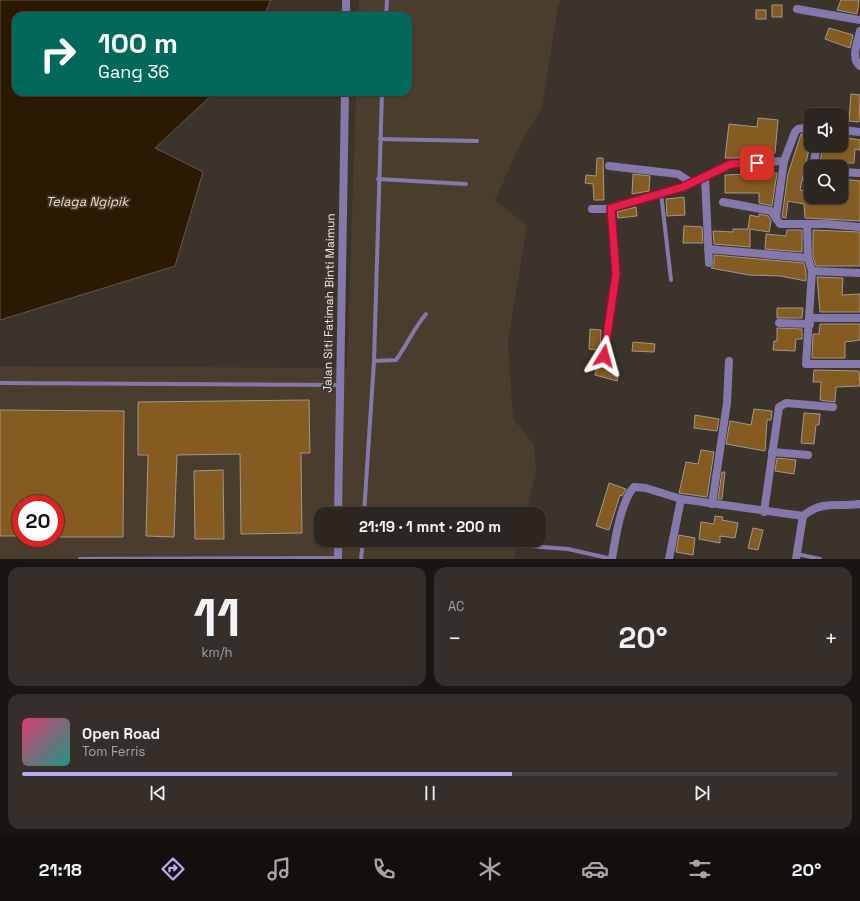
<!DOCTYPE html>
<html lang="id">
<head>
<meta charset="utf-8">
<style>
	body { margin:0; font-family:"Space Grotesk",sans-serif; background:#352e29; color:#f1f3f6; height:100vh; display:flex; flex-direction:column; font-size:15px; white-space:nowrap }
	* { box-sizing:border-box; margin:0 }
	p { font-size:13px; color:#a7a5a5 }
	.icon { flex:none; width:22px; height:22px; fill:none; stroke:currentColor; stroke-width:2; stroke-linecap:round; stroke-linejoin:round }
	.map { position:relative; height:559px; overflow:hidden }
	.drawer { display:flex; flex-direction:column; gap:8px; padding:8px; background:#191512; flex:1 }
	.drawer>* { flex:none }
	.top-card { position:absolute; left:12px; top:12px; width:400px; height:84px; border-radius:12px; box-shadow:0 1px 3px #0004,0 0 0 1px #48433e; background:#00695c; color:#fff; overflow:hidden }
	.buttons { position:absolute; left:804px; top:108px; display:grid; gap:8px }
	.buttons a { display:grid; place-items:center; width:44px; height:44px; border-radius:8px; background:#2d2620; box-shadow:0 1px 3px #0004,0 0 0 1px #48433e; font-size:20px }
	.speed { position:absolute; left:12px; top:495px; display:flex; gap:8px; font-size:20px; font-weight:700; text-align:center }
	.speed>* { display:grid; place-content:center; width:52px; height:52px; border-radius:50%; background:#2d2620; box-shadow:0 1px 3px #0004,0 0 0 1px #48433e; line-height:1 }
	.speed .limit { border:6px solid #d22; background:#fff; color:#111 }
	.pin { position:absolute; display:grid; place-items:center; width:34px; height:34px; color:#fff; margin:-17px; border-radius:8px; box-shadow:0 2px 6px #0006 }
	.me { position:absolute; width:44px; margin:-22px; rotate:8deg; stroke-linejoin:round; filter:drop-shadow(0 0 3px #0008) }
	.turn { display:flex; align-items:center; gap:14px; height:84px; padding:0 20px; font-size:18px }
	.turn .icon { width:52px; height:52px; stroke-width:2.5 }
	.turn b { display:block; font-size:28px; line-height:34px }
	.big { font-size:30px; font-weight:700; line-height:1.1 }
	.drawer .widget { flex:1; display:flex; flex-direction:column; justify-content:center; gap:6px; min-width:0; padding:0 14px; border-radius:12px; background:#352e29 }
	.drawer .dial { align-items:center; gap:0 }
	.dial b { font-size:52px; line-height:1 }
	.song { display:flex; align-items:center; gap:12px }
	.cover { width:48px; height:48px; border-radius:6px; background:linear-gradient(135deg,hsl(340 70% 55%),hsl(170 70% 35%)) }
	.played { height:4px; border-radius:2px; background:linear-gradient(90deg,#bbaaf6 60%,#48433e 60%) }
	.keys { display:flex; justify-content:space-around; direction:ltr }
	.heat { display:flex; justify-content:space-between; align-items:center; font-size:22px; direction:ltr }
	.drawer .tiles { flex:1; display:grid; gap:8px; grid-template-columns:1fr 1fr }
	.widget:last-child { grid-column:span 2 }
	.trip { position:absolute; left:314px; top:507px; width:232px; height:40px; border-radius:12px; background:#2d2620; box-shadow:0 1px 3px #0004,0 0 0 1px #48433e; font-weight:700; line-height:40px; text-align:center }
	.tabs { display:flex; height:64px; justify-content:space-around; align-items:center; background:#120f0d; color:#a7a5a5 }
	.tabs .icon { width:28px; height:28px }
	.tabs .active { color:#bbaaf6 }
	.tabs b { font-size:18px; color:#f1f3f6 }
	.map>svg:first-child { display:block }
	.built { fill:#4a3d2e; fill-rule:evenodd }
	.water { fill:#2b1902; stroke:#665746 }
	.building { fill:#865b21; stroke:#a3998e }
	.lines { fill:none; stroke-linecap:round; stroke-linejoin:round }
	.service { stroke:#8478ac; stroke-width:4 }
	.minor { stroke:#8478ac; stroke-width:8 }
	.tertiary { stroke:#8478ac; stroke-width:8 }
	.route-casing { stroke:#92132f; stroke-width:10 }
	.route { stroke:#e11d48; stroke-width:7 }
	.labels { text-anchor:middle; stroke-width:4; stroke-linejoin:round; paint-order:stroke }
	.street-label { font-size:12px; fill:#eee9e3; stroke:#3c332a }
	.water-label { font-size:13px; font-style:italic; fill:#fadbb7; stroke:#3c332a }
</style>
</head>
<body>
<div class="map">
<svg width="860" height="559" viewBox="0 0 860 559">
	<rect width="100%" height="100%" fill="#3c332a"/>
	<path class="built" d="M359 0H561L558 6 542 108 520 145 495 200 527 226 508 341 513 418 534 445 536 471 525 514H321V540H519L514 559H0V366L347 368 356 92H408V16H358ZM21 504H55V538H21Z"/>
	<path class="water" d="M0 0H271L264 16H16V92H215L155 148 203 172 175 266 0 320Z"/>
	<g class="building">
		<path d="M841 0H859L857 14 837 10Z"/>
		<rect x="772" y="5" width="10" height="12"/>
		<rect x="756" y="10" width="10" height="9"/>
		<path d="M829 28 853 35 850 48 825 39Z"/>
		<path d="M851 94 860 95 859 122 849 121Z"/>
		<path d="M758 118 778 120 775 153H747L746 158H725L729 124 757 127Z"/>
		<path d="M801 134 811 136V140L800 190 811 192V197H841V179L860 181V221L805 218 804 204 788 201 786 218 782 217 788 174Z"/>
		<path d="M841 137 860 140V150L855 149 854 163H846V166L820 161 823 145H841Z"/>
		<path d="M597 158H603L604 200H594L593 184 585 183 586 175 596 176Z"/>
		<path d="M777 173 772 206 759 203V193H725V175Z"/>
		<path d="M633 174 650 176 649 191 632 194Z"/>
		<path d="M684 197 685 215 667 216 666 199Z"/>
		<path d="M636 207 637 216 618 218 617 212Z"/>
		<path d="M759 214 768 216 771 221 769 232 750 229V247L714 244 713 231 733 232V229H748L750 215 759 217Z"/>
		<path d="M684 226 702 227 703 243H683Z"/>
		<path d="M787 230H802V252L765 249 766 234 786 236Z"/>
		<path d="M813 230 860 232V266H816L813 257Z"/>
		<path d="M714 255 804 263 806 272V281L780 276 749 275 711 268 714 265Z"/>
		<path d="M817 277 843 278 842 295 860 294V312H820Z"/>
		<path d="M777 308H803L802 318H777Z"/>
		<path d="M820 324H860V340L845 342V358H812L813 334H819Z"/>
		<path d="M777 328 802 329V339H796L795 351 773 350 774 341H777Z"/>
		<path d="M590 329 601 330 600 350 589 349Z"/>
		<path d="M633 342 655 344 654 352 632 351Z"/>
		<path d="M597 366 619 371 617 381 595 375Z"/>
		<path d="M814 370 859 371 860 386 836 387 835 402 820 400 821 382H813Z"/>
		<path d="M309 400 310 453H301L302 533 241 534 240 454 177 455 174 537 146 536 148 455H138V402Z"/>
		<path d="M754 409 772 411 771 420H767L765 451 726 444 730 421 751 425Z"/>
		<path d="M0 410 124 411 123 537H55V504H21V536H0Z"/>
		<path d="M804 413 820 414 819 425H816L814 444 801 443Z"/>
		<path d="M695 415 719 419 717 431 694 428Z"/>
		<path d="M701 450 714 452 707 497 679 493 686 462 698 464Z"/>
		<path d="M777 458 796 460 794 474 775 471Z"/>
		<path d="M223 470 224 539H195L194 471Z"/>
		<path d="M722 472H725L722 499H718Z"/>
		<path d="M609 483 626 489 622 496 620 495 609 530 596 526Z"/>
		<path d="M715 516 723 517 722 520 738 523 735 538 720 536V543L699 539 701 522 714 524Z"/>
		<path d="M753 528 763 530 758 550 748 548Z"/>
		<path d="M679 535 695 538 693 555 676 552Z"/>
	</g>
	<g class="lines">
		<g class="service">
			<path d="M386 16 387 0"/>
			<path d="M380 139 477 141"/>
			<path d="M378 179 466 184"/>
			<path d="M661 193 671 280"/>
			<path d="M605 356 616 274 611 208"/>
			<path d="M374 361 396 360C407 345 414 328 426 314"/>
			<path d="M0 383 339 385"/>
			<path d="M364 514 374 361 382 92"/>
			<path d="M505 540 529 546 568 549 612 559"/>
			<path d="M363 541 468 540"/>
			<path d="M797 554 820 559"/>
			<path d="M80 559 338 558"/>
			<path d="M361 559 363 540"/>
		</g>
		<g class="minor">
			<path d="M797 9 860 20"/>
			<path d="M860 31C858 41 850 59 860 66"/>
			<path d="M841 130 860 132"/>
			<path d="M609 166 678 174 692 183"/>
			<path d="M813 167 817 145"/>
			<path d="M841 172 860 173"/>
			<path d="M705 178 709 263"/>
			<path d="M723 202 771 211 780 224H827L860 227"/>
			<path d="M592 209H606L683 187 731 164 784 161 795 132 798 129 811 127"/>
			<path d="M776 218 784 161"/>
			<path d="M807 225 808 258 812 271 806 364H860"/>
			<path d="M708 249 808 258"/>
			<path d="M812 271 860 273"/>
			<path d="M810 318H860"/>
			<path d="M779 323 810 324"/>
			<path d="M772 452 808 455"/>
			<path d="M712 504 727 403 729 361"/>
			<path d="M764 512 779 407 786 403 833 407"/>
			<path d="M612 559C615 540 621 501 634 487L646 488 681 499 803 516"/>
			<path d="M669 559 681 499"/>
			<path d="M796 559 803 516C822 500 838 507 860 504"/>
		</g>
		<g class="tertiary">
			<path d="M346 16V0"/>
			<path d="M338 514 345 92"/>
			<path d="M338 559V540"/>
		</g>
	</g>
	<g class="lines">
		<g class="route-casing">
			<path id="route" d="M604 356 616 274 611 208 683 187 731 164 757 163"/>
		</g>
		<use href="#route" class="route"/>
	</g>
	<g class="labels">
		<g class="street-label">
			<text transform="translate(329 303) rotate(-89)" y="4">Jalan Siti Fatimah Binti Maimun</text>
		</g>
		<g class="water-label">
			<text x="87" y="206">Telaga Ngipik</text>
		</g>
	</g>
</svg>
<div class="buttons">
<a><svg class="icon" aria-label="sound" viewBox="0 0 24 24"><path d="M4 9h4l5-4v14l-5-4H4zM17 9q2 3 0 6"/></svg></a>
<a><svg class="icon" aria-label="search" viewBox="0 0 24 24"><circle cx="10" cy="10" r="6"/><path d="M15 15l6 6"/></svg></a>
</div>
<div class="speed"><div class="limit">20</div></div>
<div class="pin" style="left:757px;top:163px;background:#d93025"><svg class="icon" aria-label="arrive" viewBox="0 0 24 24"><path d="M6 21V4h12l-3 4 3 4H6"/></svg></div>
<svg class="me" style="left:604px;top:356px" viewBox="-20 -20 40 40"><path d="M0-17L14 15 0 8-14 15z" fill="#e11d48" stroke="#fff" stroke-width="4"/></svg>
<div class="trip">21:19 · 1 mnt · 200 m</div>
<div class="top-card">
<div class="turn"><svg class="icon" aria-label="right" viewBox="0 0 24 24"><path d="M7 20v-9h11M14 6l5 5-5 5"/></svg><div><b>100 m</b>Gang 36</div></div>
</div>
</div>
<section class="drawer">
<div class="tiles">
<div class="widget dial"><b>11</b><p>km/h</p></div>
<div class="widget"><p>AC</p>
<div class="heat"><a>−</a><b class="big">20°</b><a>+</a></div>
</div>
<div class="widget">
<div class="song"><i class="cover"></i><div><b>Open Road</b><p>Tom Ferris</p></div></div>
<div class="played"></div>
<div class="keys"><svg class="icon" aria-label="previous" viewBox="0 0 24 24"><path d="M18 5L8 12l10 7zM5 5v14"/></svg><svg class="icon" aria-label="pause" viewBox="0 0 24 24"><path d="M8 5v14M16 5v14"/></svg><svg class="icon" aria-label="next" viewBox="0 0 24 24"><path d="M6 5l10 7-10 7zM19 5v14"/></svg></div>
</div>
</div>
</section>
<nav class="tabs">
<b>21:18</b>
<svg class="icon active" aria-label="directions" viewBox="0 0 24 24"><path d="M12 3l9 9-9 9-9-9zM9 14v-3h6M13 9l2 2-2 2"/></svg>
<svg class="icon" aria-label="music" viewBox="0 0 24 24"><path d="M9 18V5l10-2v13"/><circle cx="6" cy="18" r="3"/><circle cx="16" cy="16" r="3"/></svg>
<svg class="icon" aria-label="phone" viewBox="0 0 24 24"><path d="M5 4h4l2 5-3 2q2 4 5 5l2-3 5 2v4C11 20 4 13 5 4z"/></svg>
<svg class="icon" aria-label="climate" viewBox="0 0 24 24"><path d="M12 3v18M4 7l16 10M4 17L20 7"/></svg>
<svg class="icon" aria-label="car" viewBox="0 0 24 24"><path d="M5 17H2v-5l4-1 3-4h7l3 4 3 1v5h-3M9 17h6M6 11h13"/><circle cx="7" cy="17" r="2"/><circle cx="17" cy="17" r="2"/></svg>
<svg class="icon" aria-label="filters" viewBox="0 0 24 24"><path d="M4 7h16M4 17h16"/><circle cx="9" cy="7" r="2"/><circle cx="15" cy="17" r="2"/></svg>
<b>20°</b>
</nav>
</body>
</html>
